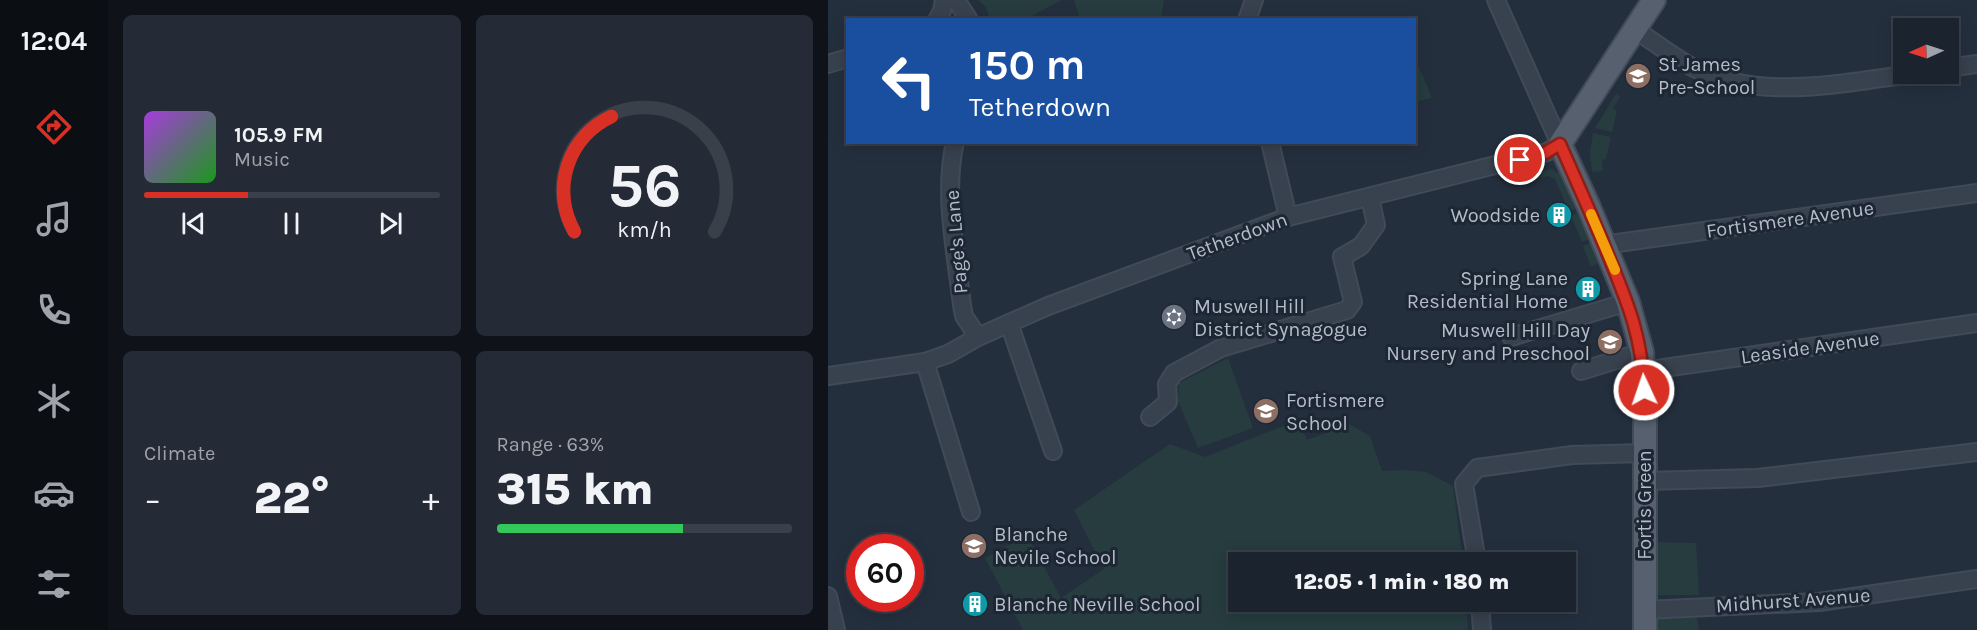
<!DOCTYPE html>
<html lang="en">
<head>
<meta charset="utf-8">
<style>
	body { margin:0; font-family:Karla,sans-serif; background:#242b36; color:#f1f3f6; height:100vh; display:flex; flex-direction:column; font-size:22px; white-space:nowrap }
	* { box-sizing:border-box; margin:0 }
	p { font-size:20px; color:#a0a4aa }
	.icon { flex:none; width:33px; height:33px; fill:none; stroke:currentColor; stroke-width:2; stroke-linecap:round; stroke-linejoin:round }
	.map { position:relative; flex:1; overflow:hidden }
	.panel { display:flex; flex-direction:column; gap:15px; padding:15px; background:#0f1319; width:720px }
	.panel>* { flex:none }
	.hud { position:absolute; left:18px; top:18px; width:570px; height:126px; border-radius:0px; box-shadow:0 3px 15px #0003,0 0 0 2px #39404a; background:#1a4fa0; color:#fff; overflow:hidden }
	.needle { width:39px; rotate:267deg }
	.buttons { position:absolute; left:1065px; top:18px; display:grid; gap:12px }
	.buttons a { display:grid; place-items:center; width:66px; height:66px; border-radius:0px; background:#1b232e; box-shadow:0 3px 15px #0003,0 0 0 2px #39404a; font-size:30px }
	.speed { position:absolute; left:18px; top:534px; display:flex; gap:12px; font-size:30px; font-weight:700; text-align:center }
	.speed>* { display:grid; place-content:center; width:78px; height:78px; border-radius:50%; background:#1b232e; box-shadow:0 3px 15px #0003,0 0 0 2px #39404a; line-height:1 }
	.speed .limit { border:9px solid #d22; background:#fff; color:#111 }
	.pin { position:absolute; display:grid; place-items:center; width:51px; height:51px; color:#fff; margin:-26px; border:3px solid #fff; border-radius:50%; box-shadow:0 2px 6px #0007 }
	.me { position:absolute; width:66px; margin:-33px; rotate:357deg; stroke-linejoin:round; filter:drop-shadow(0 0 4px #0008) }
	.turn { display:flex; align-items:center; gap:21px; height:126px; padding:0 24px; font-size:27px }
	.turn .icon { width:78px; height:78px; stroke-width:2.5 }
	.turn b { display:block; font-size:42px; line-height:51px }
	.big { font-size:45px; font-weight:800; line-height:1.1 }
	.panel .widget { flex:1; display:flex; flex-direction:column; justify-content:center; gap:9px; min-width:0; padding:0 21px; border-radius:9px; background:#242b36 }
	.panel .dial { align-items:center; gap:0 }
	.dial svg { height:156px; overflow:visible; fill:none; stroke:#39404a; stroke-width:7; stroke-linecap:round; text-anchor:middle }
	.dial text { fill:#f1f3f6; stroke:none }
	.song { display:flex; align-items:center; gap:18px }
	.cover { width:72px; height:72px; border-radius:9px; background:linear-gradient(135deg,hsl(280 70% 55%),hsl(120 70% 35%)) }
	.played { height:6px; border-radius:3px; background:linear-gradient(90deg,#d93025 35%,#39404a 35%) }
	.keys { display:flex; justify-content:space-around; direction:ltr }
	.heat { display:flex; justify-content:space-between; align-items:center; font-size:33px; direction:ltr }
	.charge { height:9px; border-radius:4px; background:linear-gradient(90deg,#34c759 63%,#39404a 0) }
	.panel .tiles { flex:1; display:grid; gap:15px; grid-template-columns:repeat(2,1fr) }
	.trip { position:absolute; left:400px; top:552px; width:348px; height:60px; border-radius:0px; background:#1b232e; box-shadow:0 3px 15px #0003,0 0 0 2px #39404a; font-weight:800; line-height:60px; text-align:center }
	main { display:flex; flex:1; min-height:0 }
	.tab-bar { display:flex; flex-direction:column; width:108px; justify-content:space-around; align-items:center; background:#0b0e12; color:#a0a4aa }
	.tab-bar .icon { width:42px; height:42px }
	.tab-bar .active { color:#d93025 }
	.tab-bar b { font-size:27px; color:#f1f3f6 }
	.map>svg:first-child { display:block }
	.green { fill:#263c3f }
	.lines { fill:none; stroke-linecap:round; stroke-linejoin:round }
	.minor-casing { stroke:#414a57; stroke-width:20 }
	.major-casing { stroke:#414a57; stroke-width:26 }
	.minor { stroke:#38414e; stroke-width:16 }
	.major { stroke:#56606e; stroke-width:22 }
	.route-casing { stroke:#8d1f18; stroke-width:15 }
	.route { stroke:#d93025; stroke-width:10 }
	.slow { stroke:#f59e0b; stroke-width:10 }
	.labels { text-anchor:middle; stroke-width:6; stroke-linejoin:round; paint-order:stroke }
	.poi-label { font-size:20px; fill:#b4bcc9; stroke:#1d2633; text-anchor:start }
	.street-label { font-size:20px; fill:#b4bcc9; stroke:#1d2633 }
</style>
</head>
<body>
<main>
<nav class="tab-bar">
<b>12:04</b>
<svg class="icon active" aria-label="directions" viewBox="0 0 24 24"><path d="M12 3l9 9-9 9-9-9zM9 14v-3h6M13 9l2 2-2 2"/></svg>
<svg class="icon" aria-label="music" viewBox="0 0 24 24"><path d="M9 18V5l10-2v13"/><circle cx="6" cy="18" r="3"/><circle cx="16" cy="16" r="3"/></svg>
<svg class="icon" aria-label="phone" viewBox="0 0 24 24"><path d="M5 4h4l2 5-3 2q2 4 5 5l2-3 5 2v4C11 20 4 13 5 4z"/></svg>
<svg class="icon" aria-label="climate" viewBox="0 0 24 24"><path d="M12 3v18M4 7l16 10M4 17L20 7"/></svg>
<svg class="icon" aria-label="car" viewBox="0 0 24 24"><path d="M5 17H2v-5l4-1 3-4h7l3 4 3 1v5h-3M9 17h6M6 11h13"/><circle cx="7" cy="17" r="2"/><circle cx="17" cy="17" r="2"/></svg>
<svg class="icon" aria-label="filters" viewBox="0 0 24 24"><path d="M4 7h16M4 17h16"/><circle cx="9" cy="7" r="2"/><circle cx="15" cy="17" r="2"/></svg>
</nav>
<section class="panel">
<div class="tiles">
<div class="widget">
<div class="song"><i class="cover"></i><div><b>105.9 FM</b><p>Music</p></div></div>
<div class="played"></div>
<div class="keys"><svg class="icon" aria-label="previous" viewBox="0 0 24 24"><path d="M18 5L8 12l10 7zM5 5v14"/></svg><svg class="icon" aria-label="pause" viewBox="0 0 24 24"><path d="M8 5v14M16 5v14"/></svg><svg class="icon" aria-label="next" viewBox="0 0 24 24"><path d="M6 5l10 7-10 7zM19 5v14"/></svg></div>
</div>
<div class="widget dial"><svg viewBox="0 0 100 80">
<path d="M14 69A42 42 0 1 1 86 69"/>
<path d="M14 69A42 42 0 0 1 33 10" stroke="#d93025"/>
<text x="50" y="56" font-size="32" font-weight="700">56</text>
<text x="50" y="72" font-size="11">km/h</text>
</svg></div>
<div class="widget"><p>Climate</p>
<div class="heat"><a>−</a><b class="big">22°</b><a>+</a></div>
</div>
<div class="widget"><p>Range · 63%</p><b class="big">315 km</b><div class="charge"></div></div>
</div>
</section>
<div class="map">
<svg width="1149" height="630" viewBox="0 0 1149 630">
	<rect width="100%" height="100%" fill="#242f3e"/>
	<g class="green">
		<path d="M150 0H234L198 19H162L157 6Z"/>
		<path d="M246 0H336L333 20 252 19Z"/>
		<path d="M586 55 604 98 587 102H586Z"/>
		<path d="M788 94 792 97 785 108 789 111 784 132 767 128Z"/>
		<path d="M765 133 783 137 778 159 774 160 775 171 764 172 762 154Z"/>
		<path d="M723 169 732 174 747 209 741 212 727 179 720 176 707 179 706 173Z"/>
		<path d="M749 213 761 239 754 242 743 216Z"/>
		<path d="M763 243 770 263 763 267 755 246Z"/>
		<path d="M400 358 425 428 370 448 350 401 351 383Z"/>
		<path d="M470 420 479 440 521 424 542 436 554 471 579 470 598 472 625 486 635 562H411V602H638L640 630H195L157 558 199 535 233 598 276 569 246 510 342 444 377 457Z"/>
		<path d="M816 542 868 543 871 595H827Z"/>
		<path d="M869 617 871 630H830L829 619Z"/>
	</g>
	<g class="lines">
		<g class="minor-casing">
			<g id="minor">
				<path d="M128 0 141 20"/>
				<path d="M109 20 114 11 116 0"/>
				<path d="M419 20 426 0"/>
				<path d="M806 29C825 41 844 56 864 67 931 102 1013 83 1084 74"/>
				<path d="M0 64 20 58"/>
				<path d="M1120 68 1149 64"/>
				<path d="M127 142C115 195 128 253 134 305L136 316 150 337"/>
				<path d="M442 142 460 217"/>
				<path d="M775 245 1149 193"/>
				<path d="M181 323 225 451"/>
				<path d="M683 337 800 302"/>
				<path d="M97 362 143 512"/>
				<path d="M753 371 814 352"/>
				<path d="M815 371 1149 323"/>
				<path d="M0 376 97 362 120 354 150 337 220 306 460 217 719 152 732 144 668 0"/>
				<path d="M322 417 340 402 339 384 346 373 393 348 519 310 525 302 514 257 533 246 548 225 542 197"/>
				<path d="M817 481 930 478 1149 452"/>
				<path d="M649 562 636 484 649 468 744 455 816 453"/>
				<path d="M0 596 8 630"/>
				<path d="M652 602 654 630"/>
				<path d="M816 610 991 602 1149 579"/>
			</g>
		</g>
		<g class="major-casing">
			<path id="major" d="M817 630V408L814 352 800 302 760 205 732 144 826 0"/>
		</g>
		<use href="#minor" class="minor"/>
		<use href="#major" class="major"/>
	</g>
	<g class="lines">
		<g class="route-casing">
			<path id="route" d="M692 160 717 153 732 144C747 178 762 211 776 245 797 297 814 332 816 390"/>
		</g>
		<use href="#route" class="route"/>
		<path class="slow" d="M763 214 787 270"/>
	</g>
	<defs>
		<g id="school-disc" transform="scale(1.35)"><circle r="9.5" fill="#8d6e63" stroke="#1d2633"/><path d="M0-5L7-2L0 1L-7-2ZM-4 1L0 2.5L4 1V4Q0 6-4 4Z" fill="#fff"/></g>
		<g id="building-disc" transform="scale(1.35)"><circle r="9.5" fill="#0f9aa8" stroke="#1d2633"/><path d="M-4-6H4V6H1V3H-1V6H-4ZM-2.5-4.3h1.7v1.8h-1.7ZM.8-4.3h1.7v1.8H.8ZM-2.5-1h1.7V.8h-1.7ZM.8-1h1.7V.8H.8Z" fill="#fff"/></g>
		<g id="synagogue-disc" transform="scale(1.35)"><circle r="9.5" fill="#6b7280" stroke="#1d2633"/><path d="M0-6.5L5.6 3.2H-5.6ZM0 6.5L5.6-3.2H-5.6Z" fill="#fff"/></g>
	</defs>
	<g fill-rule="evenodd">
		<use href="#school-disc" x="810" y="76"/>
		<use href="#building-disc" x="731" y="215"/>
		<use href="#building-disc" x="760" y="289"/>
		<use href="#synagogue-disc" x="346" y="317"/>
		<use href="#school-disc" x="782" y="342"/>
		<use href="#school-disc" x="438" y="411"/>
		<use href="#school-disc" x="146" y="546"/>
		<use href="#building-disc" x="147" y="604"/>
	</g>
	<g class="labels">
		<g class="poi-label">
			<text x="830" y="71">St James<tspan x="830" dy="23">Pre-School</tspan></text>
			<text x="712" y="222" text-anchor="end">Woodside</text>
			<text x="740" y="285" text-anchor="end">Spring Lane<tspan x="740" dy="23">Residential Home</tspan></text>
			<text x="366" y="313">Muswell Hill<tspan x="366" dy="23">District Synagogue</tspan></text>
			<text x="762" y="337" text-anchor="end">Muswell Hill Day<tspan x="762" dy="23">Nursery and Preschool</tspan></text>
			<text x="458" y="407">Fortismere<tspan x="458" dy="23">School</tspan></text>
			<text x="166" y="541">Blanche<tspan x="166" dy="23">Nevile School</tspan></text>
			<text x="166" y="611">Blanche Neville School</text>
		</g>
		<g class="street-label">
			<text transform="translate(962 219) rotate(-8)" y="7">Fortismere Avenue</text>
			<text transform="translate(409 236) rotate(-20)" y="7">Tetherdown</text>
			<text transform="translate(128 242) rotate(-95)" y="7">Page's Lane</text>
			<text transform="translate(982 347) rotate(-8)" y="7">Leaside Avenue</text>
			<text transform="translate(816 505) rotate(-90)" y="7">Fortis Green</text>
			<text transform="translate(965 600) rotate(-4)" y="7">Midhurst Avenue</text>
		</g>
	</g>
</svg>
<div class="buttons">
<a><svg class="needle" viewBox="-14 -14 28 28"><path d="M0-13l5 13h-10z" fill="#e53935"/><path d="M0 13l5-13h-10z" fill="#a0a4aa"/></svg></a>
</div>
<div class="speed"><div class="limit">60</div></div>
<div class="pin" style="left:692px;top:160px;background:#d93025"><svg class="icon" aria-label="arrive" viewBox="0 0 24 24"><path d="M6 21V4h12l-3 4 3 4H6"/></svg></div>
<svg class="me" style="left:816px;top:390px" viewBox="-20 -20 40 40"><circle r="17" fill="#d93025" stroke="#fff" stroke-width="3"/><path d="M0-11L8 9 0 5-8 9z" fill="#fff"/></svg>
<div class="trip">12:05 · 1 min · 180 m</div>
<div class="hud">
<div class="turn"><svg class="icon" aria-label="left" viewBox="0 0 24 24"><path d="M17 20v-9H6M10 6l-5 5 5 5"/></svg><div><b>150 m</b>Tetherdown</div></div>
</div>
</div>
</main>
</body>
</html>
